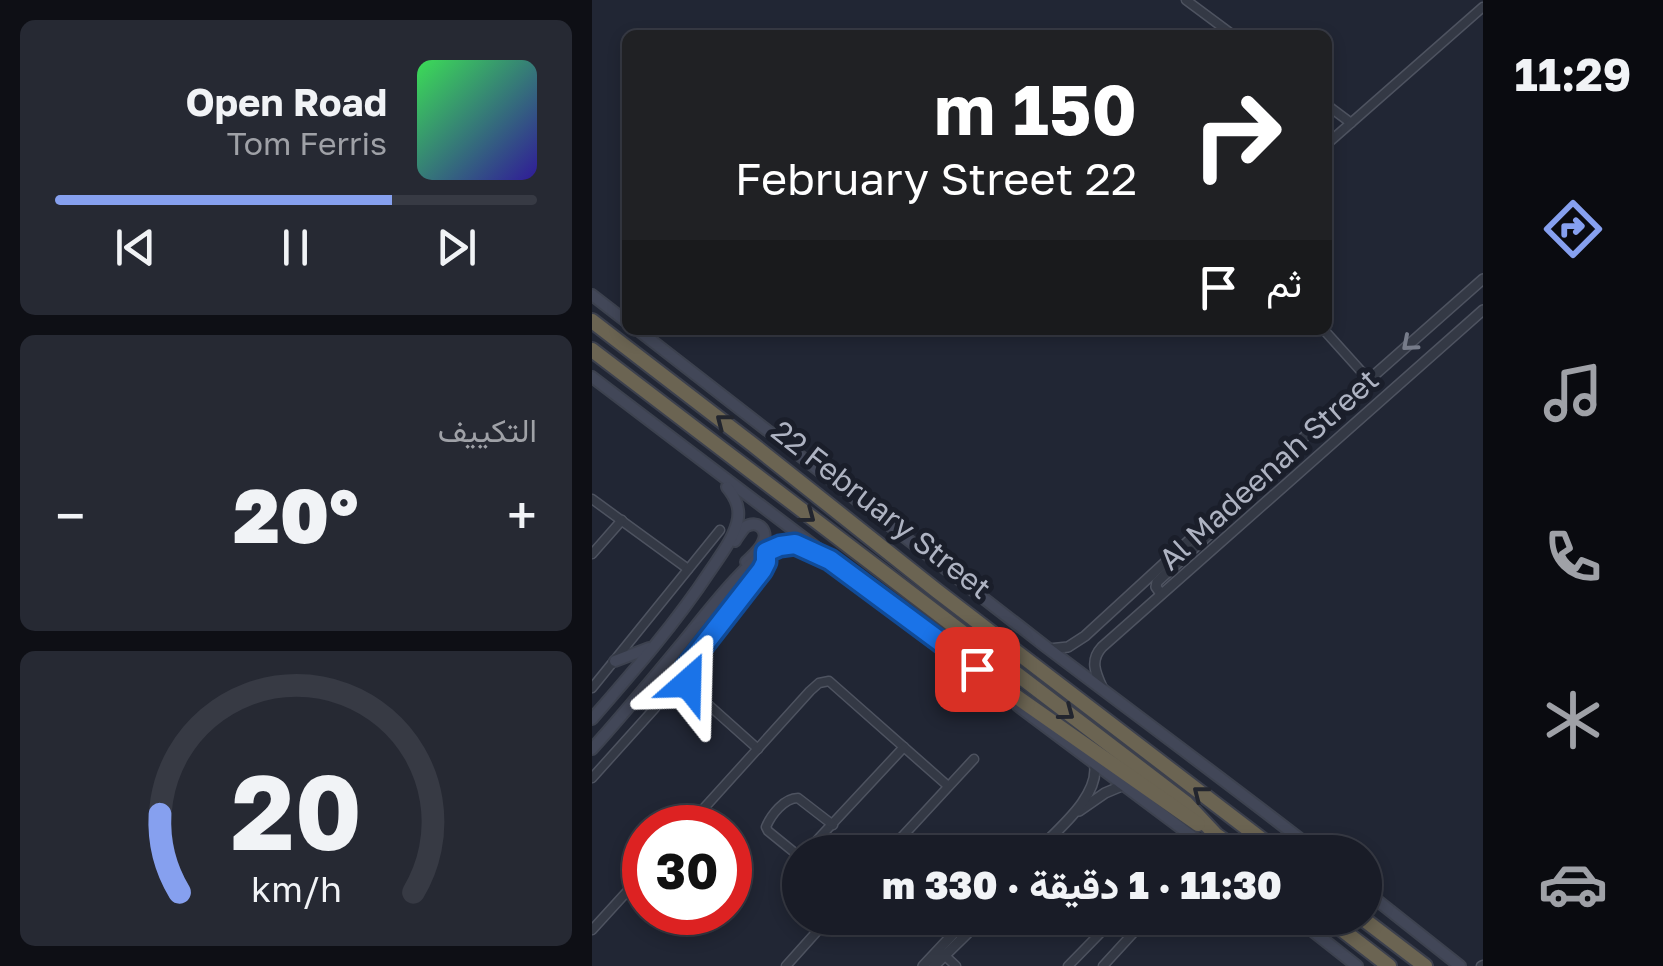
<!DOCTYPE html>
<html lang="ar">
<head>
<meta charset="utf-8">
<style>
	body { margin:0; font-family:"Golos Text",Vazirmatn,sans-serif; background:#262933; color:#f1f3f6; direction:rtl; height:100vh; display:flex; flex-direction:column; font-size:38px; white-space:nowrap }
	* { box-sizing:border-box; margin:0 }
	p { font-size:32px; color:#9fa1a7 }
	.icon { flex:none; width:55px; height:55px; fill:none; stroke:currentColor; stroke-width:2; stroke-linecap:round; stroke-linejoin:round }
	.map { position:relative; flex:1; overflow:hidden; direction:ltr }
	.drawer { display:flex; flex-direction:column; gap:20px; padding:20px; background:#0e0f15; width:592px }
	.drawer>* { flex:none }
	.hud { position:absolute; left:30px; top:30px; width:710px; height:305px; border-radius:15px; box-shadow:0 5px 15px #0003,0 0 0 2px #373a44; direction:rtl; background:#202124; color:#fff; overflow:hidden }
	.speed { position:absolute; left:30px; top:805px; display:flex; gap:20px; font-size:50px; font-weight:700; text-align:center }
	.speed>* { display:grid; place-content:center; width:130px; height:130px; border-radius:50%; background:#191c27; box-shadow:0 5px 15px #0003,0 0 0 2px #373a44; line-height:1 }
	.speed .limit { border:15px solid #d22; background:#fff; color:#111 }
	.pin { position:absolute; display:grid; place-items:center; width:85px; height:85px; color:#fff; margin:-42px; border-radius:20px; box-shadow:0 5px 15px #0006 }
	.me { position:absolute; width:110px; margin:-55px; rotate:25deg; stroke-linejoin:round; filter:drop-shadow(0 0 8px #0008) }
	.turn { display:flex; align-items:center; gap:35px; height:210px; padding:0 30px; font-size:45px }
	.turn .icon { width:130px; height:130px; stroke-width:2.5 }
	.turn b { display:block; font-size:70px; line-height:85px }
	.then { display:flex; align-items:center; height:95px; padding:0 30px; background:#0003; gap:20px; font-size:38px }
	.big { font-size:75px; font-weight:800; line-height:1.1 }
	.drawer .widget { flex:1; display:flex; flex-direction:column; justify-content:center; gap:15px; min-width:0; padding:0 35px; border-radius:15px; background:#262933 }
	.drawer .dial { align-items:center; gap:0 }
	.dial svg { height:260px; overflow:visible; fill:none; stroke:#373a44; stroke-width:7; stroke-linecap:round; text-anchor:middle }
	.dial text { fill:#f1f3f6; stroke:none }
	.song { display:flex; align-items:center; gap:30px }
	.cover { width:120px; height:120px; border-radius:15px; background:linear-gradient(135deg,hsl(130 70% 55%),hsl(250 70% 35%)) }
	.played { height:10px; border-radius:5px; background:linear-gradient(90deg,#86a0ef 70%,#373a44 70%) }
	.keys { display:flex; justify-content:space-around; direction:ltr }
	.heat { display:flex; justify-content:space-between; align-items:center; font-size:55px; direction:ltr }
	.trip { position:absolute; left:190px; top:835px; width:600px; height:100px; border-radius:50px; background:#191c27; box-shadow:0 5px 15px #0003,0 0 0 2px #373a44; font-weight:800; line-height:100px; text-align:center; direction:rtl }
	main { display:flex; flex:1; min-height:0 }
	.menu { display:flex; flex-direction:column; width:180px; justify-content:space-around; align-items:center; background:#0a0b10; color:#9fa1a7 }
	.menu .icon { width:70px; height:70px }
	.menu .active { color:#86a0ef }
	.menu b { font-size:45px; color:#f1f3f6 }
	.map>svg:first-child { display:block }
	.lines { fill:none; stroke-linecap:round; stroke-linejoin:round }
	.minor-casing { stroke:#4e5360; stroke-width:11 }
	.tertiary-casing { stroke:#4e5360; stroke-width:12 }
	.secondary-casing { stroke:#3d424f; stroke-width:14 }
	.motorway-casing { stroke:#3c404d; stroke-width:18 }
	.minor { stroke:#343945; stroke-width:8 }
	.tertiary { stroke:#343945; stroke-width:9 }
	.secondary { stroke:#424758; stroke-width:10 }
	.motorway { stroke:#6b6452; stroke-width:14 }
	.oneway { stroke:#777c8a }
	.oneway2 { stroke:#22252e }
	.route-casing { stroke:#114b97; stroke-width:25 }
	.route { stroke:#1a73e8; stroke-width:18 }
	.labels { text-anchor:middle; stroke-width:10; stroke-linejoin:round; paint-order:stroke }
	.street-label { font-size:30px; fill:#aeb3c2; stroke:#1a1e2a }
</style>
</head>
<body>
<main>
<nav class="menu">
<b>11:29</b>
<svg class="icon active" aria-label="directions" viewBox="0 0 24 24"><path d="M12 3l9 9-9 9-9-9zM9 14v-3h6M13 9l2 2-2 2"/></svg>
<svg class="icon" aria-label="music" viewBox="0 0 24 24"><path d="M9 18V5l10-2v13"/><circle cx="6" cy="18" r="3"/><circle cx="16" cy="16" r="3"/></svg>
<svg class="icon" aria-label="phone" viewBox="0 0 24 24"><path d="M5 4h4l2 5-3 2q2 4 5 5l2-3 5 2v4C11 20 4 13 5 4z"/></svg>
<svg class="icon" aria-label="climate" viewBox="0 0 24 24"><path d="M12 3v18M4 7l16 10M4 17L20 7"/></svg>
<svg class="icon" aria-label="car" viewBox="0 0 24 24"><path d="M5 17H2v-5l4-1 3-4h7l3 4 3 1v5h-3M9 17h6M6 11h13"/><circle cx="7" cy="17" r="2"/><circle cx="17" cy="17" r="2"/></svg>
</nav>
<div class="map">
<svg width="891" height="966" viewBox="0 0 891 966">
	<rect width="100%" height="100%" fill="#212634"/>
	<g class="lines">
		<g class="minor-casing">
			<g id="minor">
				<path d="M594 0 641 35"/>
				<path d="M735 105 759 123"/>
				<path d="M735 144 891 7"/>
				<path d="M732 330 777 380"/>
				<path d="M0 499 96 569"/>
				<path d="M0 554 30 520"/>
				<path d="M93 670 94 679 101 691 166 749"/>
				<path d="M0 688 128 530"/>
				<path d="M0 778 63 708 170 570 174 552"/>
				<path d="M94 828 218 691 227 683 237 681 356 786"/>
				<path d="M310 837 326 852"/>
				<path d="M214 852 312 747"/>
				<path d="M296 852 382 759"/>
				<path d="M208 857 176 831 174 827C179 815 192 798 206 798L241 825"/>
				<path d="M0 930 52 873"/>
				<path d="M350 953 364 966"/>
				<path d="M194 966 237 918"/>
				<path d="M476 966 523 918"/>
				<path d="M511 966 555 918"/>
				<path d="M889 966 891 965"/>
			</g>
		</g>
		<g class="tertiary-casing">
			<g id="tertiary">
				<path d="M569 594 564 587 565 582 622 530 644 502"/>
				<path d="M457 649 476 647 493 636 651 491 891 279"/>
				<path d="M510 687C503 672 498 660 510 647L891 310"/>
				<path d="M487 811 513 793 532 785"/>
				<path d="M444 852C465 830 510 795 502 762"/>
				<path d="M374 918 385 924 394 922 398 918"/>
				<path d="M331 966 362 933 371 918"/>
				<path d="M342 966 385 924"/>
			</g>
		</g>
		<g class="secondary-casing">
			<g id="secondary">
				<path d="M0 295 35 322"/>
				<path d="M46 330C182 434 317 541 453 646 544 715 635 782 725 852"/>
				<path d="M0 377 387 671"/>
				<path d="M143 541C144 539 151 529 153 527 165 519 177 530 171 542 168 550 160 556 154 562"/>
				<path d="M23 661 57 648"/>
				<path d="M426 706 621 852"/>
				<path d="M0 719C41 672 83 624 118 571 128 556 140 541 145 523 149 509 144 498 135 487"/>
				<path d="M0 749C30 716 58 682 87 647 108 622 155 558 184 546 198 541 209 547 222 553"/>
				<path d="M772 890 868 966"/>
				<path d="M704 918 765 966"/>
			</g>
		</g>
		<g class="motorway-casing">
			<g id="motorway">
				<path d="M0 321 160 444 345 591 686 852"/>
				<path d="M0 350 594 803 624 835 648 852"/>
				<path d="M385 669 606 824"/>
				<path d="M735 918 797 966"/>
				<path d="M770 918 833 966"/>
			</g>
		</g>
		<use href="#minor" class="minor"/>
		<use href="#tertiary" class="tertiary"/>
		<use href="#secondary" class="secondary"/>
		<use href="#motorway" class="motorway"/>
	</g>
	<defs><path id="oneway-chevron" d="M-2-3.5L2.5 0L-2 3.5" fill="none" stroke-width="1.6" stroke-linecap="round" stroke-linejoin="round" transform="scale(2.5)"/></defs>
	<use class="oneway" href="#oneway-chevron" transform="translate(817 344) rotate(139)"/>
	<g class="oneway2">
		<use href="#oneway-chevron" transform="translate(131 421) rotate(-142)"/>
		<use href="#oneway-chevron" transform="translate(216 516) rotate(37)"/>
		<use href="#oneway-chevron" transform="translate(475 713) rotate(37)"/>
		<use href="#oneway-chevron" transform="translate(608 793) rotate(-142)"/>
	</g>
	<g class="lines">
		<g class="route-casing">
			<path id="route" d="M96 683 93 669 170 570 174 562V552L188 546 203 544 238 560 385 669"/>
		</g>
		<use href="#route" class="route"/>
	</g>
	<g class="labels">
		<g class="street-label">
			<text transform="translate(677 470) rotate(-42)" y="10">Al Madeenah Street</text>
			<text transform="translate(289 510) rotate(38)" y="10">22 February Street</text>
		</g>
	</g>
</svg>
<div class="speed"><div class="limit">30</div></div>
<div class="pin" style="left:385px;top:669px;background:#d93025"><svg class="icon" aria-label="arrive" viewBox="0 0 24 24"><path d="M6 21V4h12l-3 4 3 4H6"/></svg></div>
<svg class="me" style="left:96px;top:683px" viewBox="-20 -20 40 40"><path d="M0-17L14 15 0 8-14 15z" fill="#1a73e8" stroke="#fff" stroke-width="4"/></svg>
<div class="trip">11:30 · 1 دقيقة · 330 m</div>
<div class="hud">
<div class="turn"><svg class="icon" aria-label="right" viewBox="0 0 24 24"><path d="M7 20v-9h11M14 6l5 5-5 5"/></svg><div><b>150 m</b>22 February Street</div></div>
<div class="then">ثم<svg class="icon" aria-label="arrive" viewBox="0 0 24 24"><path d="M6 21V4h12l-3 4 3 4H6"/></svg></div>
</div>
</div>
<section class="drawer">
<div class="widget">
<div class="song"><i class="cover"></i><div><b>Open Road</b><p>Tom Ferris</p></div></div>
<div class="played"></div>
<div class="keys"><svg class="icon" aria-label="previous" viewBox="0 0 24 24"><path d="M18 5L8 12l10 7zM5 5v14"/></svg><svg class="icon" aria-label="pause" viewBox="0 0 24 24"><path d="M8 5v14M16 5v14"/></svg><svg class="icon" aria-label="next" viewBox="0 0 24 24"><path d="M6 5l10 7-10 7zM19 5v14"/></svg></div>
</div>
<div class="widget"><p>التكييف</p>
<div class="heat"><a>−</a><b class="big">20°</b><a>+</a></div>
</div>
<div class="widget dial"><svg viewBox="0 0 100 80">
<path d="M14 69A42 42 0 1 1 86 69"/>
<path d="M14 69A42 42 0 0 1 8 45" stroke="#86a0ef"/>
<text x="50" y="56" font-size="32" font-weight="700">20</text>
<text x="50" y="72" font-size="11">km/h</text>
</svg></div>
</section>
</main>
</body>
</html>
